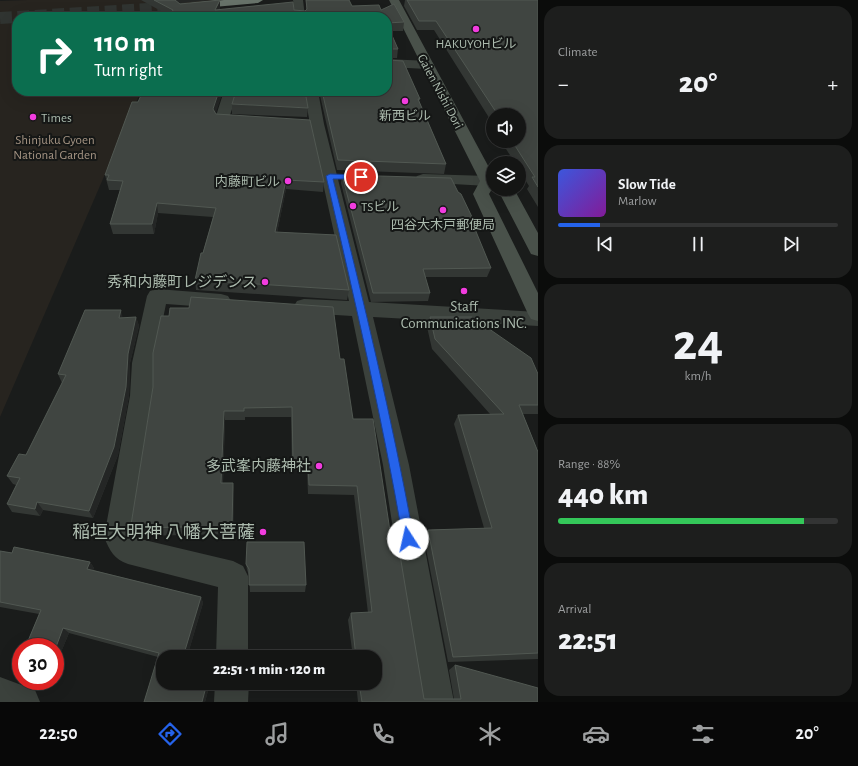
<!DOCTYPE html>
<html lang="en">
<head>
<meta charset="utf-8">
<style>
	body { margin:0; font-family:"Alegreya Sans","Noto Sans JP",sans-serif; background:#1d1e1d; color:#f1f3f6; height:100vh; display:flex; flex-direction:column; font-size:15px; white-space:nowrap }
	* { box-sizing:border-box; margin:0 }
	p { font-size:13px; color:#9d9fa0 }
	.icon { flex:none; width:22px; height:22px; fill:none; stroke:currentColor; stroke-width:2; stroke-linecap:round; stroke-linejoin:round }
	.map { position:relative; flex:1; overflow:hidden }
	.details { display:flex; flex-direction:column; gap:6px; padding:6px; background:#0b0c0b; width:320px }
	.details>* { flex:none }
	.banner { position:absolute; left:12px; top:12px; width:380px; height:84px; border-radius:16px; box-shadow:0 4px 16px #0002,0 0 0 1px #333434; background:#0b6e4f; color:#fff; overflow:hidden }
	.buttons { position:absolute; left:486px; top:108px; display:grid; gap:8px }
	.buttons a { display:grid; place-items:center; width:40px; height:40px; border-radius:50%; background:#141514; box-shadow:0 4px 16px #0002,0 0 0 1px #333434; font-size:20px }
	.speed { position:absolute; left:12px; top:638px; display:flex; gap:8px; font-size:20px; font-weight:700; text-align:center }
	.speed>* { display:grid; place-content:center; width:52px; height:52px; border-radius:50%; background:#141514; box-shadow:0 4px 16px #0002,0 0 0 1px #333434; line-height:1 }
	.speed .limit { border:6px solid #d22; background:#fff; color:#111 }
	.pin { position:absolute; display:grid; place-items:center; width:34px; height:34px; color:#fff; margin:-17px; border:2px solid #fff; border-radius:50%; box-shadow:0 1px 4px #0007 }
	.me { position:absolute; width:44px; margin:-22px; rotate:350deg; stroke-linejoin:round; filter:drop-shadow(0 0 3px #0008) }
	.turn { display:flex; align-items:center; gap:14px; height:84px; padding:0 16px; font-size:18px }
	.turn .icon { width:52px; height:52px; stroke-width:2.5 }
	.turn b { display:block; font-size:28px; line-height:34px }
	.big { font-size:30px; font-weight:800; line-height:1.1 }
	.details .tile { flex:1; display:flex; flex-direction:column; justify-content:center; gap:6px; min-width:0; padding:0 14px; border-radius:16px; background:#1d1e1d }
	.details .dial { align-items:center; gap:0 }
	.dial b { font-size:52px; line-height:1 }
	.song { display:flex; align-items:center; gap:12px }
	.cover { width:48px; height:48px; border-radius:6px; background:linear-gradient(135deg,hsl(230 70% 55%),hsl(290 70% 35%)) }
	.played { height:4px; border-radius:2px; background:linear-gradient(90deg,#2563eb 15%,#333434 15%) }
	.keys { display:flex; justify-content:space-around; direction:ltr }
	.heat { display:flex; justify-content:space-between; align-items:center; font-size:22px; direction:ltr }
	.charge { height:6px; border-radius:3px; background:linear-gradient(90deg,#34c759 88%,#333434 0) }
	.trip { position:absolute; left:156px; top:650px; width:226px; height:40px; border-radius:16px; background:#141514; box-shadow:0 4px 16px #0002,0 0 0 1px #333434; font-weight:800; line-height:40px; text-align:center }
	.tab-bar { display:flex; height:64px; justify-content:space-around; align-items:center; background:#080808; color:#9d9fa0 }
	.tab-bar .icon { width:28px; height:28px }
	.tab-bar .on { color:#2563eb }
	.tab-bar b { font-size:18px; color:#f1f3f6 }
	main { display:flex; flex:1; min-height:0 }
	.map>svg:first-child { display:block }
	.green { fill:#27241f }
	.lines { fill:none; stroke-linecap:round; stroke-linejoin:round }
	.highway-tunnel { stroke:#303431; stroke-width:12; stroke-dasharray:12 5.5; stroke-linecap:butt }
	.street { fill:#3b413c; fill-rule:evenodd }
	.secondary { fill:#49514a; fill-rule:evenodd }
	.highway { fill:#677269; fill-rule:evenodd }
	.wall { fill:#333734 }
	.shaded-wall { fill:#242625 }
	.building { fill:#404541; stroke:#515852 }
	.route { fill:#2563eb; stroke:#184099 }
	.poi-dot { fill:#f23cdf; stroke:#151716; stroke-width:1.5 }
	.labels { text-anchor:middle; stroke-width:4; stroke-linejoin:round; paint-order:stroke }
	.far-poi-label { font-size:13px; fill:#acbbae; stroke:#151716 }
	.far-street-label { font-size:13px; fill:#acbbae; stroke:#151716 }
	.far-park-label { font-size:13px; fill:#a69584; stroke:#151716 }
	.poi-label { font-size:15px; fill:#acbbae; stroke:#151716; text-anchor:end }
	.near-poi-label { font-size:18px; fill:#acbbae; stroke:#151716; text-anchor:end }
</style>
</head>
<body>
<main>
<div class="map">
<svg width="538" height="702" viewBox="0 0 538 702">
	<rect width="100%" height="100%" fill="#1a1c1b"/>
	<path class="green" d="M28 0H183L182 1 224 0 181 4 174 17H17V91H141L0 417V1Z"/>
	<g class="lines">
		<path class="highway-tunnel" d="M0 18 181 7"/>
		<g class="street">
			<path d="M293 0H303L305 17H295Z"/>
			<path d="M387 59 428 61 432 62 434 65 432 68 428 69 387 67Z"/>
			<path d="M224 91H238L230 115 253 118 255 121 253 124 248 125 217 122 215 119Z"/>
			<path d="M304 91H318L324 124 369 302 538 312V326L373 317 409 465 454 702H420L383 465 352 316 304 313 297 311 294 306 297 301 304 299 349 301 310 124Z"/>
			<path d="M423 174 488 176 493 177V185L488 186 417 182 415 179 417 176Z"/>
			<path d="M157 289 221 294 228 296 231 301 228 306 221 308 166 304 154 363V396L133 533 136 538 233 561 243 566 248 576V657H216L218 587 128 564C114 559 110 551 104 537L130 396 132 363 147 296 150 291Z"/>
			<path d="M0 677 35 690 40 702H0Z"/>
			<path d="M215 683H249L248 702H214Z"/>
		</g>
		<path class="secondary" d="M389 0H399L493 175V189H514L538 233V256L531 254 501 196 492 189 489 194 538 293V321L531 319 528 314 473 194 480 181Z"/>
		<path class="highway" d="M224 0H263L258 3 191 9 186 6 191 3Z"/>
	</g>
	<g class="wall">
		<path d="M141 0H208L181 3H180L220 8V10L305 11 306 10V0L352 6 381 10 404 22 403 31H390L398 49 397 58H387V17L170 16Z"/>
		<path d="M405 0H538V207L527 189 529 186 519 170V163H515L506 149 507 146 504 141H519V115H493V124L434 30H417L404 6Z"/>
		<path d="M143 91H223L215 113 216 114 324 182 323 192 286 189 277 233 349 290 347 300 196 290 195 280 213 217 158 213 154 234H113L110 224 120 190H109L105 175Z"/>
		<path d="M319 91H387L420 99 419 101 446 164 444 174 337 170Z"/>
		<path d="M232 104 308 108 307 117 232 114Z"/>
		<path d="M342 175 458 192 472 217 471 221 491 268 487 277H425L430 293 428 301 371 302 341 183Z"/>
		<path d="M136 317 139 326 130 363 129 396 118 455 93 518 43 510 40 516 12 512 7 504 16 485 13 484 7 476 26 455 62 383 58 374 123 318Z"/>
		<path d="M430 317 538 374V414H523L538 452V659L448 662 424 538 428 530 484 528 454 424 458 415 490 414 432 349 427 327Z"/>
		<path d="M340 359 353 419 390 531 424 699H454L449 670 455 665 538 702H358L356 683H375V657H353L348 620 351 613H368L354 495 308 494 307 471 292 470 291 417H245V420H225L223 483H233L234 492 233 534 137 536 135 533 131 525 153 387Z"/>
		<path d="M14 547 90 562 94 568 93 570 201 597 203 603 187 657H163V683H210L205 702H144L158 657 69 633 61 652 55 650V647H37L34 646 28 641 39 614 0 607V551L12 553Z"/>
		<path d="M246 564 306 585 305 592H250L249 575 247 570Z"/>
	</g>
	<g class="shaded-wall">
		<path d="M174 0H208L181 3 175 6Z"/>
		<path d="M220 0V8L216 17 215 10Z"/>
		<path d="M219 91H223L214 119 213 109Z"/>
		<path d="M286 180V189L275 242V232Z"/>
		<path d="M157 203 158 213 154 234 152 224Z"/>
		<path d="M121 310 123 319 119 318Z"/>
		<path d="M136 317 139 326 130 363 129 396 118 455 93 518 89 511 128 354Z"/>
		<path d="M224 411 225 420 222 492 221 483Z"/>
		<path d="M233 483 234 492 233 534 232 526Z"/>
		<path d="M37 502 43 510 40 516 35 509Z"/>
		<path d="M90 562 94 568 91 575 87 569Z"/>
		<path d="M201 597 203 603 187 657H183Z"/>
		<path d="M63 628 69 633 61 652 56 647Z"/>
		<path d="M207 683H210L205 702H202Z"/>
	</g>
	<g class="building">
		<path d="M154 0H175L180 4 220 0 215 10 293 2 294 10 305 11 307 9 306 0H349L352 6 379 5 381 10 394 4 404 22 387 23V17H170L173 10Z"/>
		<path d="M407 0H538V187L532 177H535L512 141H519V115H498L436 21H419Z"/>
		<path d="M387 24 398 49H387V54Z"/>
		<path d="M387 59 388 60 403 61 420 99H418L446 164 338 160 322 91H387Z"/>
		<path d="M143 91H219L213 109 216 114 310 120 324 182 286 180 275 232 336 235 349 290 195 280 201 253H203L216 208 157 203 152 224H110L123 181 107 180 109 175H105L132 102H138Z"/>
		<path d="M236 91H305L308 108 232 104Z"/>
		<path d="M342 175 451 178 458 192 461 194 472 217H470L491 268 423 269 430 293H373Z"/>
		<path d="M191 297 333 307 340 359H344L353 419H373L390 531H396L424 699H461L455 665 538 688V702H362L359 683H375V657H356L351 613 372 612 357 486 309 485 308 462 293 461 292 407 244 408V411H224L221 483H233L232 526 133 528 131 525 153 387V353L161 316H169L170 308H189Z"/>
		<path d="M85 310H121L119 318 136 317 128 354 126 387 114 447 89 511 37 502 35 509 7 504 20 478 7 476 19 454 26 455 66 375 58 374Z"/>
		<path d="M430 317H472L531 358 538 374V405H519L538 452V653L453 657 428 530 492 528 458 415 504 414 435 339Z"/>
		<path d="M247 542H304L306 585H249V569L246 564Z"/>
		<path d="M14 547 90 562 87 569 201 597 183 657H163V683H207L202 702H144L159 653 63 628 56 647 28 641 41 610 0 602V551L12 553Z"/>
	</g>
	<path class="route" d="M330 174 361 175 365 177 361 179H333C363 298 392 418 414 539L413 543 408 545 404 543 403 539C382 417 354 297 326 176Z"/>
	<g class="poi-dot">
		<circle cx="476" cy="29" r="4"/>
		<circle cx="405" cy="101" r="4"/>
		<circle cx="33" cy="117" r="4"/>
		<circle cx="288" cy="181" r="4"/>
		<circle cx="353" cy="206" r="4"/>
		<circle cx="443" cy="210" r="4"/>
		<circle cx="265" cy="282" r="4"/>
		<circle cx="464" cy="291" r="4"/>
		<circle cx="319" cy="466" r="4"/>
		<circle cx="263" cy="532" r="4"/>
	</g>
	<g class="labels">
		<g class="far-poi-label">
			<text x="476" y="48">HAKUYOHビル</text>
			<text x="405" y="120">新西ビル</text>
			<text x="41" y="122" text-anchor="start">Times</text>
			<text x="280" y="186" text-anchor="end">内藤町ビル</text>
			<text x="361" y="211" text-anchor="start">TSビル</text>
			<text x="443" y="229">四谷大木戸郵便局</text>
		</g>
		<g class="far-street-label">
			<text transform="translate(441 91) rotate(62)" y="5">Gaien Nishi Dori</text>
		</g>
		<g class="far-park-label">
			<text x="55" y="144">Shinjuku Gyoen<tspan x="55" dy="15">National Garden</tspan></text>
		</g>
		<g class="poi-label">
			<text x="257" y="287">秀和内藤町レジデンス</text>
			<text x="464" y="311" text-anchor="middle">Staff<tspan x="464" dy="17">Communications INC.</tspan></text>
			<text x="311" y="471">多武峯内藤神社</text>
		</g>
		<g class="near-poi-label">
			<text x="255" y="538">稲垣大明神 八幡大菩薩</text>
		</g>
	</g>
</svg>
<div class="buttons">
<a><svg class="icon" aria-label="sound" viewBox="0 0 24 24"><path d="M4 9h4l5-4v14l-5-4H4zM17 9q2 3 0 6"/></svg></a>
<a><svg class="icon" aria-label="layers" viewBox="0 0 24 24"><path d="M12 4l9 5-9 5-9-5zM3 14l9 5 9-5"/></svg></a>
</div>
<div class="speed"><div class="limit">30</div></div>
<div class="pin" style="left:361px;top:177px;background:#d93025"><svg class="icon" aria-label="arrive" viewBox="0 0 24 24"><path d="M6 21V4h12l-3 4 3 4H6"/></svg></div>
<svg class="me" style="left:408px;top:539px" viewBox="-20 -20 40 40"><circle r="19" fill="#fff"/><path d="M0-13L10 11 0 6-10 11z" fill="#2563eb"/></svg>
<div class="trip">22:51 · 1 min · 120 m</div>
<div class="banner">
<div class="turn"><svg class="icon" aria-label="right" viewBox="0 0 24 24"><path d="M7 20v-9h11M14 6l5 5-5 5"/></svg><div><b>110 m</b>Turn right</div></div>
</div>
</div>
<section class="details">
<div class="tile"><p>Climate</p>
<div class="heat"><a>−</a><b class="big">20°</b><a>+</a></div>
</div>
<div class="tile">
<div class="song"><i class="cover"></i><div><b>Slow Tide</b><p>Marlow</p></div></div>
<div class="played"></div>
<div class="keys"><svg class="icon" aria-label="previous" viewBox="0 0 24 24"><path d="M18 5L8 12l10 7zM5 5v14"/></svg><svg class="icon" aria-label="pause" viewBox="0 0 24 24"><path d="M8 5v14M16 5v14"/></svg><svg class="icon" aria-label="next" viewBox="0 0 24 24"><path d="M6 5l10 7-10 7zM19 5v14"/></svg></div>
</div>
<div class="tile dial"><b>24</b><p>km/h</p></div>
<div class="tile"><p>Range · 88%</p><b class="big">440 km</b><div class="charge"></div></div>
<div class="tile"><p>Arrival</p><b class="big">22:51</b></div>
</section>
</main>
<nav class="tab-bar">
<b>22:50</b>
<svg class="icon on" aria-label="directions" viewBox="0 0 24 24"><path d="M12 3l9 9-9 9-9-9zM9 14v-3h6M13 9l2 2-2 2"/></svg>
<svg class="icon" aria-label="music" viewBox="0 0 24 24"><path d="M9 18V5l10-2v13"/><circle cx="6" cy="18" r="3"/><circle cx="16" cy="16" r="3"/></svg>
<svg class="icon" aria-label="phone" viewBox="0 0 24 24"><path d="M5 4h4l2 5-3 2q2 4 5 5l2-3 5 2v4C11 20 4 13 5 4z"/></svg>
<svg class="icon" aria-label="climate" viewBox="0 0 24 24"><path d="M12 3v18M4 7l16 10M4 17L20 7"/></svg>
<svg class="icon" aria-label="car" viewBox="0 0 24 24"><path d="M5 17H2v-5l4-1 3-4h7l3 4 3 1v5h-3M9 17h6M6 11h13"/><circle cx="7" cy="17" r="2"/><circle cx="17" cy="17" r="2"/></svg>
<svg class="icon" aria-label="filters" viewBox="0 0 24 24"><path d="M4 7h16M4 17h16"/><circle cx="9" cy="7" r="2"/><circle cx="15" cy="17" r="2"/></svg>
<b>20°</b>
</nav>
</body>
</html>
